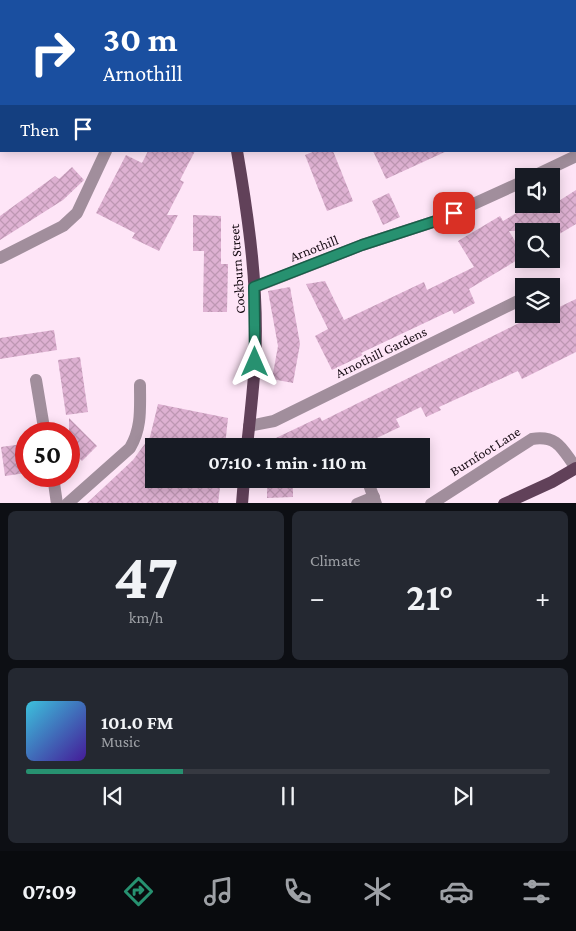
<!DOCTYPE html>
<html lang="en">
<head>
<meta charset="utf-8">
<style>
	body { margin:0; font-family:"Crimson Pro",serif; background:#242831; color:#f1f3f6; height:100vh; display:flex; flex-direction:column; font-size:19px; white-space:nowrap }
	* { box-sizing:border-box; margin:0 }
	p { font-size:16px; color:#9ea1a6 }
	.icon { flex:none; width:28px; height:28px; fill:none; stroke:currentColor; stroke-width:2; stroke-linecap:round; stroke-linejoin:round }
	.map { position:relative; height:503px; overflow:hidden }
	.drawer { display:flex; flex-direction:column; gap:8px; padding:8px; background:#0d0f14; flex:1 }
	.drawer>* { flex:none }
	.banner { position:absolute; left:0px; top:0px; width:576px; height:152px; box-shadow:0 2px 12px #0003; background:#1a4fa0; color:#fff; overflow:hidden }
	.tools { position:absolute; left:515px; top:168px; display:grid; gap:10px }
	.tools a { display:grid; place-items:center; width:45px; height:45px; border-radius:0px; background:#171b24; box-shadow:0 2px 12px #0003; font-size:25px }
	.speed { position:absolute; left:15px; top:422px; display:flex; gap:10px; font-size:25px; font-weight:700; text-align:center }
	.speed>* { display:grid; place-content:center; width:65px; height:65px; border-radius:50%; background:#171b24; box-shadow:0 2px 12px #0003; line-height:1 }
	.speed .limit { border:8px solid #d22; background:#fff; color:#111 }
	.pin { position:absolute; display:grid; place-items:center; width:42px; height:42px; color:#fff; margin:-21px; border-radius:10px; box-shadow:0 2px 8px #0006 }
	.me { position:absolute; width:55px; margin:-28px; rotate:0deg; stroke-linejoin:round; filter:drop-shadow(0 0 4px #0008) }
	.turn { display:flex; align-items:center; gap:18px; height:105px; padding:0 20px; font-size:22px }
	.turn .icon { width:65px; height:65px; stroke-width:2.5 }
	.turn b { display:block; font-size:35px; line-height:42px }
	.then { display:flex; align-items:center; height:48px; padding:0 20px; background:#0003; gap:10px; font-size:19px }
	.big { font-size:38px; font-weight:700; line-height:1.1 }
	.drawer .widget { flex:1; display:flex; flex-direction:column; justify-content:center; gap:8px; min-width:0; padding:0 18px; border-radius:8px; background:#242831 }
	.drawer .dial { align-items:center; gap:0 }
	.dial b { font-size:65px; line-height:1 }
	.song { display:flex; align-items:center; gap:15px }
	.cover { width:60px; height:60px; border-radius:8px; background:linear-gradient(135deg,hsl(190 70% 55%),hsl(260 70% 35%)) }
	.played { height:5px; border-radius:2px; background:linear-gradient(90deg,#279170 30%,#363941 30%) }
	.keys { display:flex; justify-content:space-around; direction:ltr }
	.heat { display:flex; justify-content:space-between; align-items:center; font-size:28px; direction:ltr }
	.drawer .tiles { flex:1; display:grid; gap:8px; grid-template-columns:1fr 1fr }
	.widget:last-child { grid-column:span 2 }
	.trip { position:absolute; left:145px; top:438px; width:285px; height:50px; border-radius:0px; background:#171b24; box-shadow:0 2px 12px #0003; font-weight:700; line-height:50px; text-align:center }
	.dock { display:flex; height:80px; justify-content:space-around; align-items:center; background:#090b0e; color:#9ea1a6 }
	.dock .icon { width:35px; height:35px }
	.dock .current { color:#279170 }
	.dock b { font-size:22px; color:#f1f3f6 }
	.map>svg:first-child { display:block }
	.building { fill:url(#building-cross-hatch) }
	.lines { fill:none; stroke-linecap:round; stroke-linejoin:round }
	.minor { stroke:#a18e9c; stroke-width:12 }
	.major { stroke:#614159; stroke-width:12 }
	.route-casing { stroke:#195e49; stroke-width:12 }
	.route { stroke:#279170; stroke-width:9 }
	.labels { text-anchor:middle; stroke-width:4; stroke-linejoin:round; paint-order:stroke }
	.street-label { font-size:14px; fill:#180d15; stroke:#fee5f7 }
</style>
</head>
<body>
<div class="map">
<svg width="576" height="504" viewBox="0 0 576 504">
	<defs>
		<pattern id="building-cross-hatch" width="8" height="8" patternUnits="userSpaceOnUse" patternTransform="scale(1.25)"><rect width="8" height="8" fill="#deb1d2"/><path d="M0 0l8 8M0 8l8-8" fill="none" stroke="#be97b3"/></pattern>
	</defs>
	<rect width="100%" height="100%" fill="#fee5f7"/>
	<g class="building">
		<path d="M148 151H195L180 180 184 182 167 215H178L159 251 132 238 135 233 96 213 126 155 142 163Z"/>
		<path d="M315 151H333L353 201 327 211 305 155Z"/>
		<path d="M373 151H447L386 179Z"/>
		<path d="M72 167 84 180 83 181 63 200 0 240V216L55 176 59 179Z"/>
		<path d="M576 190V224L551 239V231H509L524 256 469 289 475 303 454 314 452 310 361 353 363 355 332 370 315 336 328 329 306 284 325 281 344 320 424 282 427 290 474 267 458 241 500 216 503 221 532 204H538L542 209 550 204 551 206Z"/>
		<path d="M389 193 400 217 383 225 372 201Z"/>
		<path d="M193 215 221 216V264H228L227 312H203L204 251H193Z"/>
		<path d="M290 287 300 344 293 383 272 379 278 346 268 291Z"/>
		<path d="M576 299V352L522 379 518 371 439 407 441 410 426 417 421 407 396 419 400 427 360 446H349L346 440 341 443 339 438 323 446H259L320 417 322 421 529 318 538 314H551V311Z"/>
		<path d="M54 330 57 350 0 359V338Z"/>
		<path d="M80 357 88 412 66 415 58 360Z"/>
		<path d="M158 404 228 418 225 446H154V479H221L218 504H86L133 460 150 437Z"/>
		<path d="M69 418 97 446 82 461 69 448Z"/>
		<path d="M23 444 26 473 5 476 1 447Z"/>
		<path d="M267 479H293V497L267 498Z"/>
	</g>
	<g class="lines">
		<g class="minor">
			<path d="M575 31 576 30"/>
			<path d="M0 126 1 127"/>
			<path d="M534 176 576 156"/>
			<path d="M0 258 63 226 77 213 106 151"/>
			<path d="M547 286H548"/>
			<path d="M255 287 362 245 436 221 524 181"/>
			<path d="M36 380 45 434"/>
			<path d="M249 426 274 421 524 298"/>
			<path d="M53 476 57 504"/>
			<path d="M367 479 376 504"/>
			<path d="M67 504 130 448C142 428 140 408 140 385"/>
			<path d="M357 504 374 497"/>
			<path d="M431 504 532 439C558 435 562 449 576 468"/>
		</g>
		<g class="major">
			<path d="M250 1 251 0"/>
			<path d="M0 140 1 139"/>
			<path d="M237 151C249 221 259 292 255 363 253 391 250 419 247 446"/>
			<path d="M242 504 244 479"/>
			<path d="M504 504 552 482 576 468"/>
		</g>
	</g>
	<g class="lines">
		<g class="route-casing">
			<path id="route" d="M255 362 254 287 362 245 436 221 454 213"/>
		</g>
		<use href="#route" class="route"/>
	</g>
	<g class="labels">
		<g class="street-label">
			<text transform="translate(314 248) rotate(-21)" y="5">Arnothill</text>
			<text transform="translate(237 269) rotate(-94)" y="5">Cockburn Street</text>
			<text transform="translate(381 352) rotate(-26)" y="5">Arnothill Gardens</text>
			<text transform="translate(485 451) rotate(-32)" y="5">Burnfoot Lane</text>
		</g>
	</g>
</svg>
<div class="tools">
<a><svg class="icon" aria-label="sound" viewBox="0 0 24 24"><path d="M4 9h4l5-4v14l-5-4H4zM17 9q2 3 0 6"/></svg></a>
<a><svg class="icon" aria-label="search" viewBox="0 0 24 24"><circle cx="10" cy="10" r="6"/><path d="M15 15l6 6"/></svg></a>
<a><svg class="icon" aria-label="layers" viewBox="0 0 24 24"><path d="M12 4l9 5-9 5-9-5zM3 14l9 5 9-5"/></svg></a>
</div>
<div class="speed"><div class="limit">50</div></div>
<div class="pin" style="left:454px;top:213px;background:#d93025"><svg class="icon" aria-label="arrive" viewBox="0 0 24 24"><path d="M6 21V4h12l-3 4 3 4H6"/></svg></div>
<svg class="me" style="left:255px;top:362px" viewBox="-20 -20 40 40"><path d="M0-17L14 15 0 8-14 15z" fill="#279170" stroke="#fff" stroke-width="4"/></svg>
<div class="trip">07:10 · 1 min · 110 m</div>
<div class="banner">
<div class="turn"><svg class="icon" aria-label="right" viewBox="0 0 24 24"><path d="M7 20v-9h11M14 6l5 5-5 5"/></svg><div><b>30 m</b>Arnothill</div></div>
<div class="then">Then<svg class="icon" aria-label="arrive" viewBox="0 0 24 24"><path d="M6 21V4h12l-3 4 3 4H6"/></svg></div>
</div>
</div>
<section class="drawer">
<div class="tiles">
<div class="widget dial"><b>47</b><p>km/h</p></div>
<div class="widget"><p>Climate</p>
<div class="heat"><a>−</a><b class="big">21°</b><a>+</a></div>
</div>
<div class="widget">
<div class="song"><i class="cover"></i><div><b>101.0 FM</b><p>Music</p></div></div>
<div class="played"></div>
<div class="keys"><svg class="icon" aria-label="previous" viewBox="0 0 24 24"><path d="M18 5L8 12l10 7zM5 5v14"/></svg><svg class="icon" aria-label="pause" viewBox="0 0 24 24"><path d="M8 5v14M16 5v14"/></svg><svg class="icon" aria-label="next" viewBox="0 0 24 24"><path d="M6 5l10 7-10 7zM19 5v14"/></svg></div>
</div>
</div>
</section>
<nav class="dock">
<b>07:09</b>
<svg class="icon current" aria-label="directions" viewBox="0 0 24 24"><path d="M12 3l9 9-9 9-9-9zM9 14v-3h6M13 9l2 2-2 2"/></svg>
<svg class="icon" aria-label="music" viewBox="0 0 24 24"><path d="M9 18V5l10-2v13"/><circle cx="6" cy="18" r="3"/><circle cx="16" cy="16" r="3"/></svg>
<svg class="icon" aria-label="phone" viewBox="0 0 24 24"><path d="M5 4h4l2 5-3 2q2 4 5 5l2-3 5 2v4C11 20 4 13 5 4z"/></svg>
<svg class="icon" aria-label="climate" viewBox="0 0 24 24"><path d="M12 3v18M4 7l16 10M4 17L20 7"/></svg>
<svg class="icon" aria-label="car" viewBox="0 0 24 24"><path d="M5 17H2v-5l4-1 3-4h7l3 4 3 1v5h-3M9 17h6M6 11h13"/><circle cx="7" cy="17" r="2"/><circle cx="17" cy="17" r="2"/></svg>
<svg class="icon" aria-label="filters" viewBox="0 0 24 24"><path d="M4 7h16M4 17h16"/><circle cx="9" cy="7" r="2"/><circle cx="15" cy="17" r="2"/></svg>
</nav>
</body>
</html>
